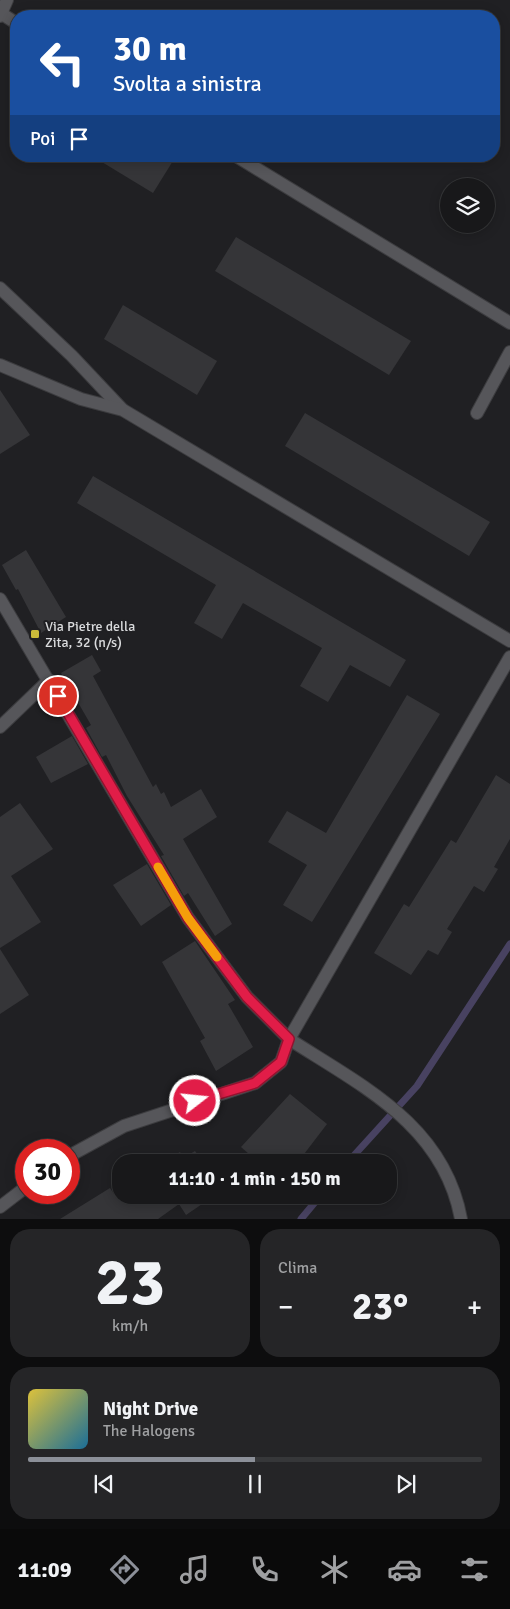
<!DOCTYPE html>
<html lang="it">
<head>
<meta charset="utf-8">
<style>
	body { margin:0; font-family:Signika,sans-serif; background:#252527; color:#f1f3f6; height:100vh; display:flex; flex-direction:column; font-size:19px; white-space:nowrap }
	* { box-sizing:border-box; margin:0 }
	p { font-size:16px; color:#9fa0a2 }
	.icon { flex:none; width:28px; height:28px; fill:none; stroke:currentColor; stroke-width:2; stroke-linecap:round; stroke-linejoin:round }
	.map { position:relative; height:1219px; overflow:hidden }
	.sheet { display:flex; flex-direction:column; gap:10px; padding:10px; background:#0d0d0e; flex:1 }
	.sheet>* { flex:none }
	.guide { position:absolute; left:10px; top:10px; width:490px; height:152px; border-radius:20px; box-shadow:0 2px 12px #0003,0 0 0 1px #363739; background:#1a4fa0; color:#fff; overflow:hidden }
	.fabs { position:absolute; left:440px; top:178px; display:grid; gap:10px }
	.fabs a { display:grid; place-items:center; width:55px; height:55px; border-radius:50%; background:#18181a; box-shadow:0 2px 12px #0003,0 0 0 1px #363739; font-size:25px }
	.speed { position:absolute; left:15px; top:1139px; display:flex; gap:10px; font-size:25px; font-weight:700; text-align:center }
	.speed>* { display:grid; place-content:center; width:65px; height:65px; border-radius:50%; background:#18181a; box-shadow:0 2px 12px #0003,0 0 0 1px #363739; line-height:1 }
	.speed .limit { border:8px solid #d22; background:#fff; color:#111 }
	.pin { position:absolute; display:grid; place-items:center; width:42px; height:42px; color:#fff; margin:-21px; border:2px solid #fff; border-radius:50%; box-shadow:0 1px 5px #0007 }
	.me { position:absolute; width:55px; margin:-28px; rotate:74deg; stroke-linejoin:round; filter:drop-shadow(0 0 4px #0008) }
	.turn { display:flex; align-items:center; gap:18px; height:105px; padding:0 20px; font-size:22px }
	.turn .icon { width:65px; height:65px; stroke-width:2.5 }
	.turn b { display:block; font-size:35px; line-height:42px }
	.then { display:flex; align-items:center; height:48px; padding:0 20px; background:#0003; gap:10px; font-size:19px }
	.big { font-size:38px; font-weight:700; line-height:1.1 }
	.sheet .card { flex:1; display:flex; flex-direction:column; justify-content:center; gap:8px; min-width:0; padding:0 18px; border-radius:20px; background:#252527 }
	.sheet .dial { align-items:center; gap:0 }
	.dial b { font-size:65px; line-height:1 }
	.song { display:flex; align-items:center; gap:15px }
	.cover { width:60px; height:60px; border-radius:8px; background:linear-gradient(135deg,hsl(50 70% 55%),hsl(200 70% 35%)) }
	.played { height:5px; border-radius:2px; background:linear-gradient(90deg,#8c9099 50%,#363739 50%) }
	.keys { display:flex; justify-content:space-around; direction:ltr }
	.heat { display:flex; justify-content:space-between; align-items:center; font-size:28px; direction:ltr }
	.sheet .tiles { flex:1; display:grid; gap:10px; grid-template-columns:1fr 1fr }
	.card:last-child { grid-column:span 2 }
	.trip { position:absolute; left:112px; top:1154px; width:285px; height:50px; border-radius:20px; background:#18181a; box-shadow:0 2px 12px #0003,0 0 0 1px #363739; font-weight:700; line-height:50px; text-align:center }
	.tab-bar { display:flex; height:80px; justify-content:space-around; align-items:center; background:#0a0a0a; color:#9fa0a2 }
	.tab-bar .icon { width:35px; height:35px }
	.tab-bar .selected { color:#8c9099 }
	.tab-bar b { font-size:22px; color:#f1f3f6 }
	.map>svg:first-child { display:block }
	.lines { fill:none; stroke-linecap:round; stroke-linejoin:round }
	.stream { stroke:#484261; stroke-width:7 }
	.building { fill:#353538 }
	.minor-casing { stroke:#3c3c3f; stroke-width:14 }
	.minor { stroke:#56565a; stroke-width:12 }
	.route-casing { stroke:#92132f; stroke-width:12 }
	.route { stroke:#e11d48; stroke-width:9 }
	.slow { stroke:#f59e0b; stroke-width:9 }
	.poi-dot { fill:#caba3a; stroke:#202023; stroke-width:2 }
	.labels { text-anchor:middle; stroke-width:4; stroke-linejoin:round; paint-order:stroke }
	.poi-label { font-size:14px; fill:#dadbdd; stroke:#202023; text-anchor:start }
</style>
</head>
<body>
<div class="map">
<svg width="510" height="1219" viewBox="0 0 510 1219">
	<rect width="100%" height="100%" fill="#202023"/>
	<g class="lines">
		<g class="stream">
			<path d="M348 1162 417 1086 510 944"/>
			<path d="M301 1219 321 1195"/>
		</g>
	</g>
	<g class="building">
		<path d="M92 156H176L153 193Z"/>
		<path d="M236 237 411 341 389 375 215 271Z"/>
		<path d="M123 305 217 361 197 395 104 339Z"/>
		<path d="M0 390 30 435 0 454Z"/>
		<path d="M305 413 490 522 469 556 285 446Z"/>
		<path d="M93 476 406 660 390 687 350 665 328 702 300 686 322 648 243 603 222 639 194 623 216 585 77 503Z"/>
		<path d="M26 550 66 617 41 633 18 589 16 590 2 565Z"/>
		<path d="M92 655 101 671 93 676 153 787 156 784 161 794 164 792 171 807 201 789 217 817 183 839 232 924 215 936 188 893 184 896 161 856 164 855 127 796 106 755 102 757 86 728 91 725 61 673Z"/>
		<path d="M407 695 440 714 312 922 283 905 307 865 268 842 287 811 326 833Z"/>
		<path d="M72 736 88 764 51 783 36 757Z"/>
		<path d="M496 775 510 784V839L494 867 498 869 484 892 474 886 447 929 452 932 438 955 428 950 411 975 374 953 404 904 409 907 451 840 456 843Z"/>
		<path d="M20 803 53 849 11 876 41 922 0 948V817Z"/>
		<path d="M147 864 171 905 141 926 113 885Z"/>
		<path d="M195 941 235 1000 228 1004 253 1047 216 1071 200 1041 205 1038 162 962Z"/>
		<path d="M0 949 29 995 0 1014Z"/>
		<path d="M290 1094 327 1124 298 1162H258L241 1147Z"/>
		<path d="M195 1151 202 1161 212 1155 217 1162H164L180 1152 183 1158Z"/>
		<path d="M110 1188 114 1194 121 1189V1195H206L208 1200 186 1215 179 1204 158 1219H60Z"/>
	</g>
	<g class="lines">
		<g class="minor-casing">
			<g id="minor">
				<path d="M2 14 16 23"/>
				<path d="M0 16 7 0"/>
				<path d="M236 156 510 323"/>
				<path d="M0 288 72 356 122 409"/>
				<path d="M0 365 81 399 123 410 510 641"/>
				<path d="M477 413 510 352"/>
				<path d="M0 599 188 918 247 997 289 1039 281 1062 255 1083 124 1126 69 1156"/>
				<path d="M0 727 49 680"/>
				<path d="M0 1207 26 1187"/>
				<path d="M461 1219C444 1125 362 1086 289 1039L510 657"/>
			</g>
		</g>
		<use href="#minor" class="minor"/>
	</g>
	<g class="lines">
		<g class="route-casing">
			<path id="route" d="M58 696 188 918 247 997 289 1039 281 1062 255 1083 195 1101"/>
		</g>
		<use href="#route" class="route"/>
		<path class="slow" d="M158 867 188 918 217 957"/>
	</g>
	<rect class="poi-dot" x="30" y="629" width="10" height="10" rx="2.5"/>
	<g class="labels">
		<g class="poi-label">
			<text x="45" y="631">Via Pietre della<tspan x="45" dy="16">Zita, 32 (n/s)</tspan></text>
		</g>
	</g>
</svg>
<div class="fabs">
<a><svg class="icon" aria-label="layers" viewBox="0 0 24 24"><path d="M12 4l9 5-9 5-9-5zM3 14l9 5 9-5"/></svg></a>
</div>
<div class="speed"><div class="limit">30</div></div>
<div class="pin" style="left:58px;top:696px;background:#d93025"><svg class="icon" aria-label="arrive" viewBox="0 0 24 24"><path d="M6 21V4h12l-3 4 3 4H6"/></svg></div>
<svg class="me" style="left:195px;top:1101px" viewBox="-20 -20 40 40"><circle r="17" fill="#e11d48" stroke="#fff" stroke-width="3"/><path d="M0-11L8 9 0 5-8 9z" fill="#fff"/></svg>
<div class="trip">11:10 · 1 min · 150 m</div>
<div class="guide">
<div class="turn"><svg class="icon" aria-label="left" viewBox="0 0 24 24"><path d="M17 20v-9H6M10 6l-5 5 5 5"/></svg><div><b>30 m</b>Svolta a sinistra</div></div>
<div class="then">Poi<svg class="icon" aria-label="arrive" viewBox="0 0 24 24"><path d="M6 21V4h12l-3 4 3 4H6"/></svg></div>
</div>
</div>
<section class="sheet">
<div class="tiles">
<div class="card dial"><b>23</b><p>km/h</p></div>
<div class="card"><p>Clima</p>
<div class="heat"><a>−</a><b class="big">23°</b><a>+</a></div>
</div>
<div class="card">
<div class="song"><i class="cover"></i><div><b>Night Drive</b><p>The Halogens</p></div></div>
<div class="played"></div>
<div class="keys"><svg class="icon" aria-label="previous" viewBox="0 0 24 24"><path d="M18 5L8 12l10 7zM5 5v14"/></svg><svg class="icon" aria-label="pause" viewBox="0 0 24 24"><path d="M8 5v14M16 5v14"/></svg><svg class="icon" aria-label="next" viewBox="0 0 24 24"><path d="M6 5l10 7-10 7zM19 5v14"/></svg></div>
</div>
</div>
</section>
<nav class="tab-bar">
<b>11:09</b>
<svg class="icon selected" aria-label="directions" viewBox="0 0 24 24"><path d="M12 3l9 9-9 9-9-9zM9 14v-3h6M13 9l2 2-2 2"/></svg>
<svg class="icon" aria-label="music" viewBox="0 0 24 24"><path d="M9 18V5l10-2v13"/><circle cx="6" cy="18" r="3"/><circle cx="16" cy="16" r="3"/></svg>
<svg class="icon" aria-label="phone" viewBox="0 0 24 24"><path d="M5 4h4l2 5-3 2q2 4 5 5l2-3 5 2v4C11 20 4 13 5 4z"/></svg>
<svg class="icon" aria-label="climate" viewBox="0 0 24 24"><path d="M12 3v18M4 7l16 10M4 17L20 7"/></svg>
<svg class="icon" aria-label="car" viewBox="0 0 24 24"><path d="M5 17H2v-5l4-1 3-4h7l3 4 3 1v5h-3M9 17h6M6 11h13"/><circle cx="7" cy="17" r="2"/><circle cx="17" cy="17" r="2"/></svg>
<svg class="icon" aria-label="filters" viewBox="0 0 24 24"><path d="M4 7h16M4 17h16"/><circle cx="9" cy="7" r="2"/><circle cx="15" cy="17" r="2"/></svg>
</nav>
</body>
</html>
